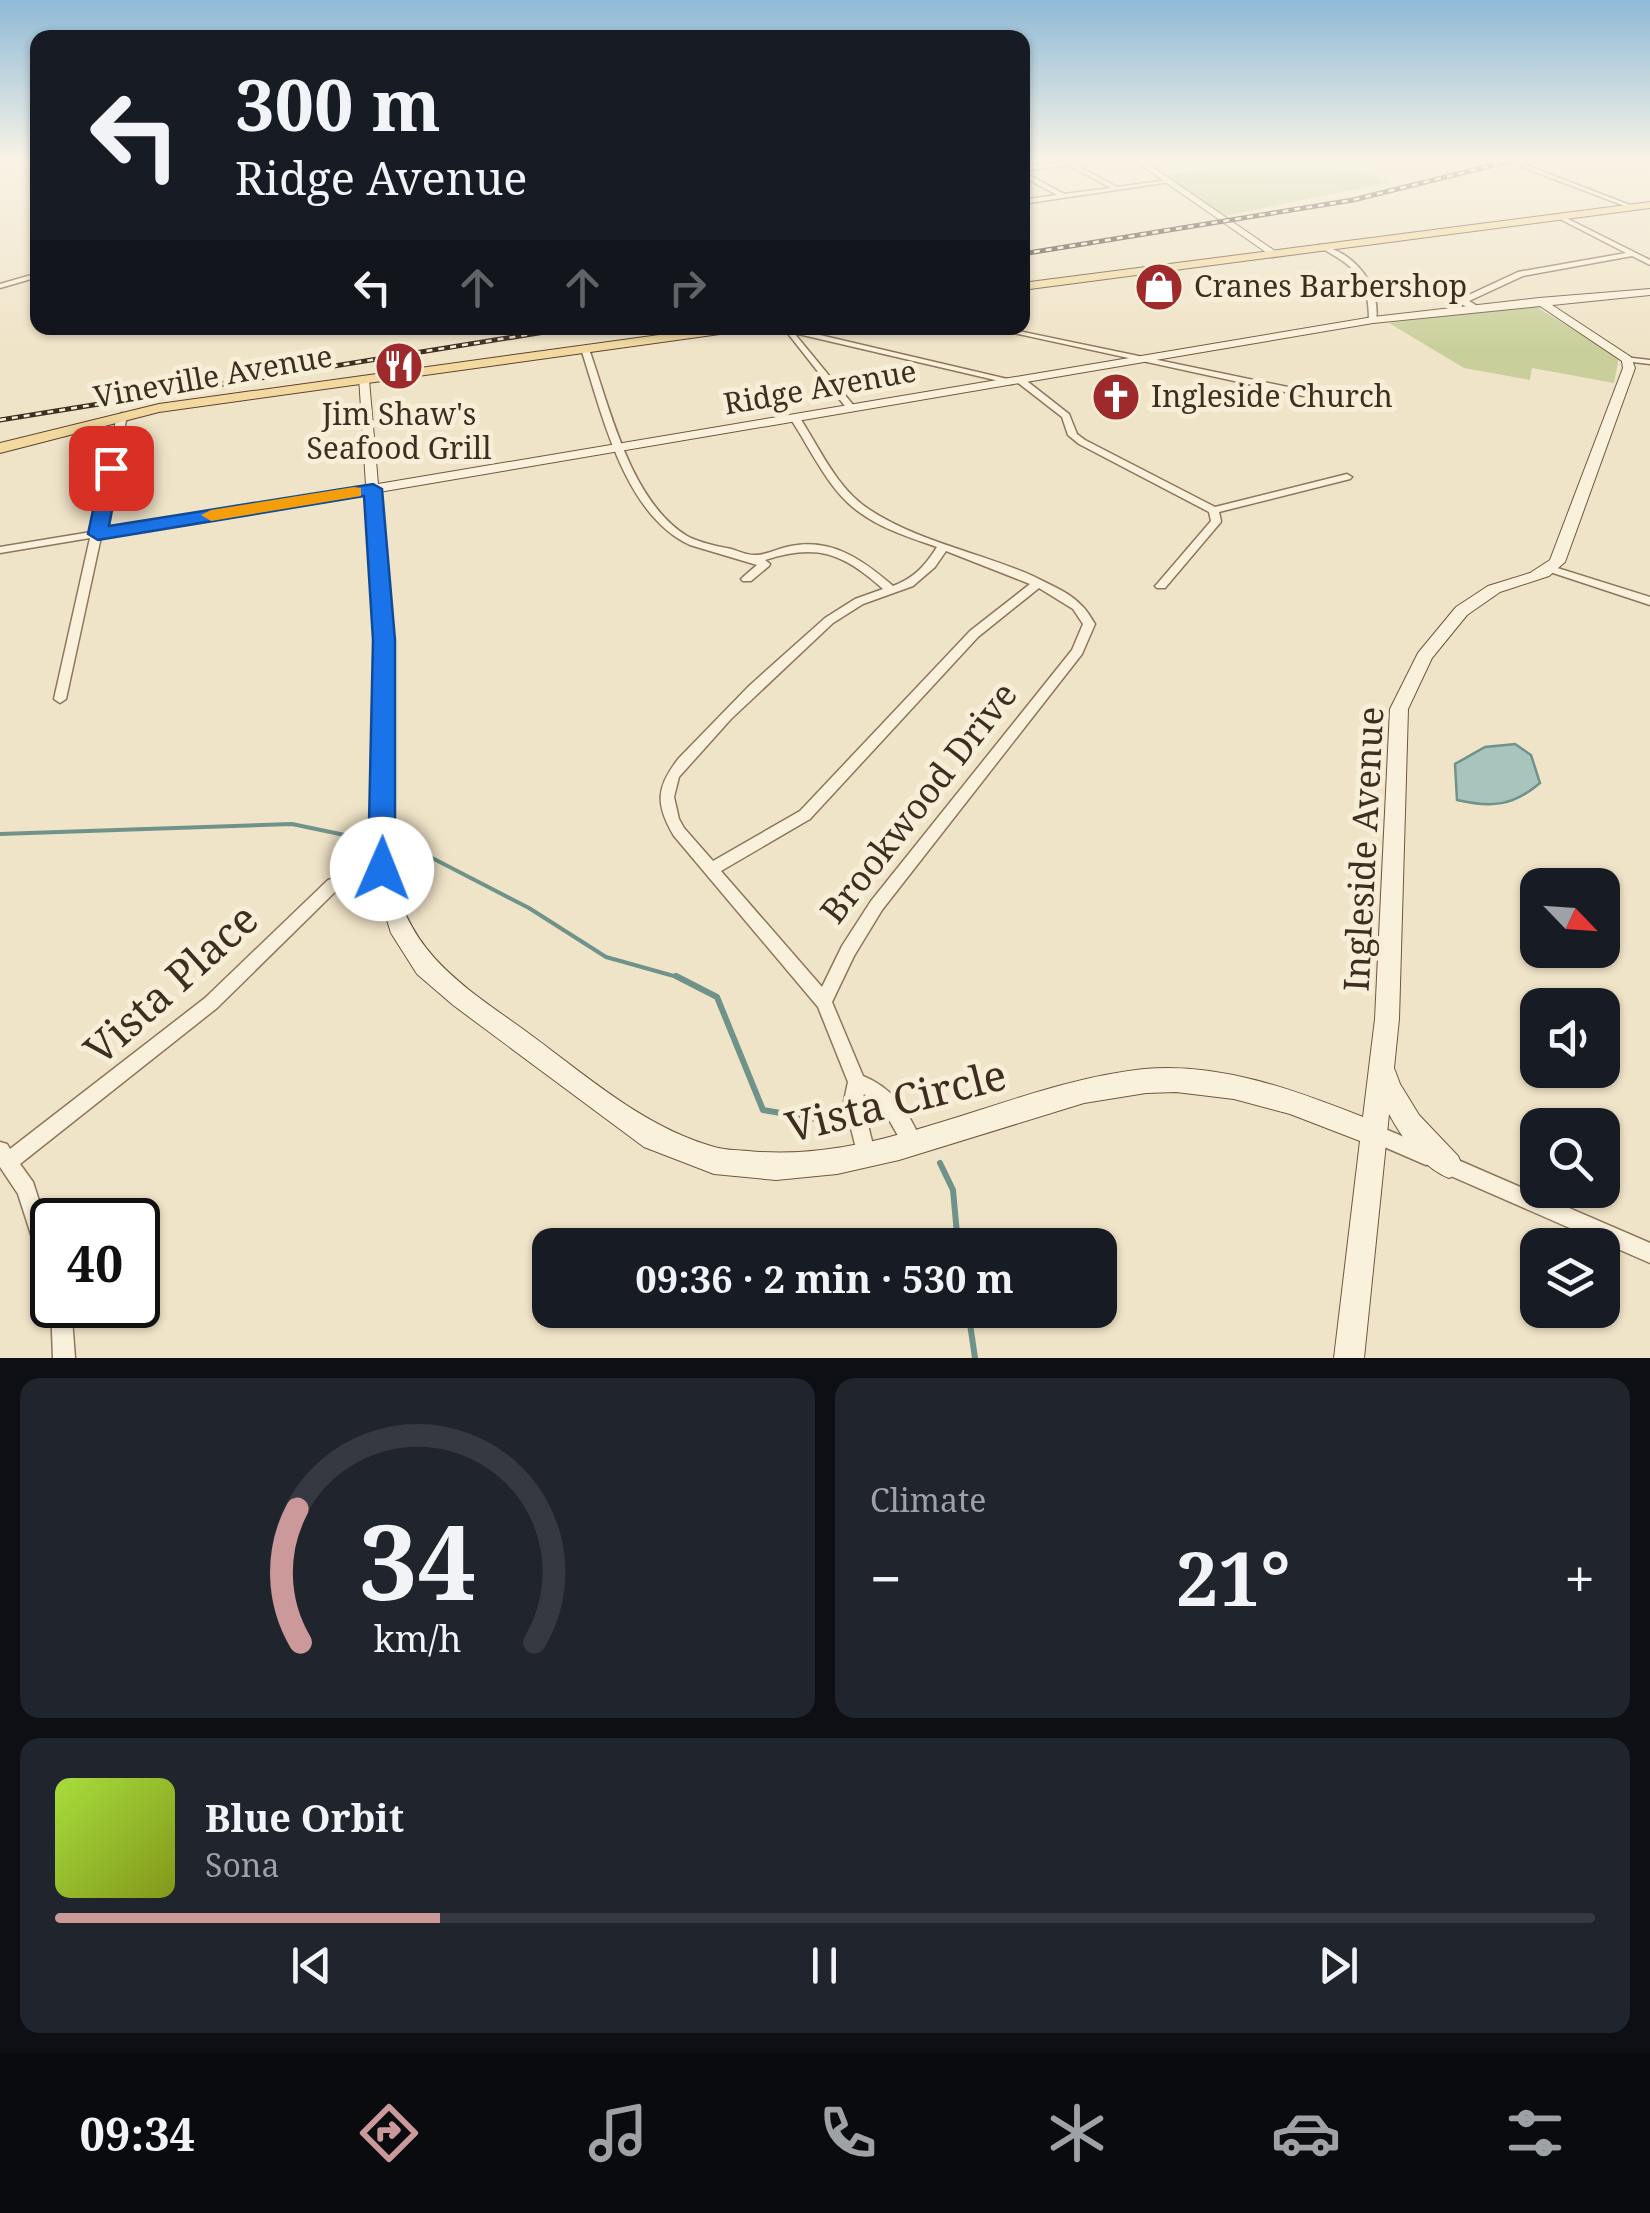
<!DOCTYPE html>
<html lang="en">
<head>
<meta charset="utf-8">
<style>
	body { margin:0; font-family:"Noto Serif",serif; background:#20242c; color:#f1f3f6; height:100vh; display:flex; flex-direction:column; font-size:38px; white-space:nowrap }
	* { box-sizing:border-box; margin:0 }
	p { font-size:32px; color:#9ea1a6 }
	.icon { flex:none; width:55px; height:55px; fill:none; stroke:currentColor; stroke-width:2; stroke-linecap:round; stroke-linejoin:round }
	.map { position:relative; height:1358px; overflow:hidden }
	.panel { display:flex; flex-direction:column; gap:20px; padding:20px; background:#0d0f14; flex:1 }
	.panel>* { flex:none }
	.hud { position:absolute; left:30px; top:30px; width:1000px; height:305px; border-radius:20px; box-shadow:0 2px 8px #0004; background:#171b24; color:#f1f3f6; overflow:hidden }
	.needle { width:65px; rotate:115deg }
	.buttons { position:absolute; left:1520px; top:868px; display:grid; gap:20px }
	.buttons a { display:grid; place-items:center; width:100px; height:100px; border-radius:20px; background:#171b24; box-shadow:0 2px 8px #0004; font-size:50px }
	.speed { position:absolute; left:30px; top:1198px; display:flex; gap:20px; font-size:50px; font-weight:700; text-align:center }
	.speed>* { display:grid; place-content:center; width:130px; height:130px; border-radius:50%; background:#171b24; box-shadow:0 2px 8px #0004; line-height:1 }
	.speed .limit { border:5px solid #111; border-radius:15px; background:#fff; color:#111 }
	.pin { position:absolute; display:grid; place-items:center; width:85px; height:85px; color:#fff; margin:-42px; border-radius:20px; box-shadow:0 5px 15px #0006 }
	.me { position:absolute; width:110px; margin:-55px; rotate:1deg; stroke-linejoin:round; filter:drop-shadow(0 0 8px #0008) }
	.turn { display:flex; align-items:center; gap:35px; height:210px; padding:0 40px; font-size:45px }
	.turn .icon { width:130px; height:130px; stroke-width:2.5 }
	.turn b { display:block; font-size:70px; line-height:85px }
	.lanes { display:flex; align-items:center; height:95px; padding:0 40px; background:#0003; justify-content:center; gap:50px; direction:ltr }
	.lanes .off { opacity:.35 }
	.big { font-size:75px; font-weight:700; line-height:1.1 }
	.panel .widget { flex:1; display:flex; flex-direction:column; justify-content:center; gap:15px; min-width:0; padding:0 35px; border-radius:20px; background:#20242c }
	.panel .dial { align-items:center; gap:0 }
	.dial svg { height:260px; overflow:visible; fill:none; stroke:#363941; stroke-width:7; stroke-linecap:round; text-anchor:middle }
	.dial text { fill:#f1f3f6; stroke:none }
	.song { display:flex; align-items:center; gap:30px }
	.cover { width:120px; height:120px; border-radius:15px; background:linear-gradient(135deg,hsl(80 70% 55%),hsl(70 70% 35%)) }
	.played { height:10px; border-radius:5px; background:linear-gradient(90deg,#cc999b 25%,#363941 25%) }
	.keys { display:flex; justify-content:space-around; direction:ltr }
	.heat { display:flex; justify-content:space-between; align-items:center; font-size:55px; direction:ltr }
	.panel .tiles { flex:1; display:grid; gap:20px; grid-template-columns:1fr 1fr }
	.widget:last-child { grid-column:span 2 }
	.trip { position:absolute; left:532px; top:1228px; width:585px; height:100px; border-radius:20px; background:#171b24; box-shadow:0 2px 8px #0004; font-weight:700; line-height:100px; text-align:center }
	.tab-bar { display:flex; height:160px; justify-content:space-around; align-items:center; background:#090b0e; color:#9ea1a6 }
	.tab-bar .icon { width:70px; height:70px }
	.tab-bar .active { color:#cc999b }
	.tab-bar b { font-size:45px; color:#f1f3f6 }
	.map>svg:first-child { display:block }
	.green { fill:#c9cf9b }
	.water { fill:#a9c4bc; stroke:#6f938a; stroke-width:2.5 }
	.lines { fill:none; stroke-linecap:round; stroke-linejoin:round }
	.stream-far1 { stroke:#6f938a; stroke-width:4 }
	.stream { stroke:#6f938a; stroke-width:6 }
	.street-casing { stroke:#8d765c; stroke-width:3 }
	.secondary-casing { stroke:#6f573f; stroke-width:2 }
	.primary-casing { stroke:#5b4430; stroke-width:2 }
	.street { fill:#faf1dc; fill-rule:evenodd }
	.secondary { fill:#faf1dc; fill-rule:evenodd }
	.primary { fill:#f3d9a0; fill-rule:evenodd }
	.rail-casing { stroke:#3d2e20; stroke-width:5 }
	.rail { stroke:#f7eed8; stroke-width:2.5; stroke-dasharray:6; stroke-linecap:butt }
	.route { fill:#1a73e8; stroke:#114b97; stroke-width:2.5 }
	.slow { fill:#f59e0b }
	.labels { text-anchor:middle; stroke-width:10; stroke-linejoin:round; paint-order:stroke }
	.far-poi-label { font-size:30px; fill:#3d2e20; stroke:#f7eed8; text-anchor:start }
	.far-street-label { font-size:30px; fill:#3d2e20; stroke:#f7eed8 }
	.street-label { font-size:35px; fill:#3d2e20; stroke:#f7eed8 }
	.near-street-label { font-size:42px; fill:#3d2e20; stroke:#f7eed8 }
</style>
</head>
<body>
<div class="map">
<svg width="1650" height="1358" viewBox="0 0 1650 1358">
	<rect width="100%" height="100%" fill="#f0e4c8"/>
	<g class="green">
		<path d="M1235 167 1359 171 1389 182 1225 216 1166 175Z"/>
		<path d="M1533 305 1619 357 1614 383 1532 368 1530 380 1464 368 1389 323Z"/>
	</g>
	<path class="water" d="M1515 744 1531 755 1540 783C1513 806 1492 808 1457 800L1455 764 1485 747Z"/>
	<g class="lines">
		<g class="stream-far1">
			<path d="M0 834 292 824 359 838"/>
			<path d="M401 848 434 859 529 908 606 957 681 978"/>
		</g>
		<g class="stream">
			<path d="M676 976 717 997 763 1110 828 1121"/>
			<path d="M940 1163 953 1190 958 1245"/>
			<path d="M968 1310 975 1358"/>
		</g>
		<g class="street-casing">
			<g id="street">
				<path d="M1088 159H1104L1074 164 1117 187 1167 180 1170 182 1022 204V200L1057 195 1022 176V171L1064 194 1111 188 1068 165 1022 171V167Z"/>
				<path d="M1522 165H1526L1635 207 1630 208 1522 167Z"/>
				<path d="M1560 215 1650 260V265L1632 256 1523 276 1469 301 1479 307V311H1473L1460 303V299L1518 272 1626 253 1558 218Z"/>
				<path d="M1319 245C1355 252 1381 285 1376 322L1369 320C1369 277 1354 266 1319 247Z"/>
				<path d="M38 273V277L0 288V284Z"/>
				<path d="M778 328H790L1016 381 1012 384 794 333 854 406V410H848L786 331Z"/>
				<path d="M991 328H1004L1326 395 1347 390 1372 399 1355 406 1326 401ZM1347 396 1359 399 1339 398Z"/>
				<path d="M582 347 589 349C610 408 630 501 687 536 700 543 717 546 731 549 738 551 747 555 754 555 764 556 779 548 791 546 832 538 863 560 893 586 914 578 925 566 937 547 911 538 882 529 859 512 828 490 811 449 790 418L795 415 800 418C820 449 837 489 870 510 919 542 982 553 1035 577 1050 585 1069 592 1081 605 1087 610 1091 618 1095 624L1082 654 882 910 854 956 832 1002 863 1076C893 1088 909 1112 921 1141L919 1148 912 1150 905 1148 884 1111 864 1094 862 1101 875 1153 873 1160 866 1162 859 1160 844 1101 848 1082 818 1007 674 836C655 804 656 787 679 758L749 686 825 618 855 599 883 589C843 553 817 543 765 560L770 564 769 566 751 581H743L741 579 743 577 757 565 690 545C623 514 602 412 581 349ZM946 551 1030 584 970 631 800 811 713 861 684 828 679 819 674 797 679 777 731 719 833 623 863 604 913 586 935 567ZM1039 588 1073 609 1083 624 1072 650 871 901 842 946 822 987 721 871 810 819 978 637Z"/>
				<path d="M1624 357 1650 360V364L1624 361Z"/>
				<path d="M1017 378H1023L1069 414 1077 434 1085 440 1215 507 1347 474 1352 477 1350 479 1219 512 1221 521 1220 523 1165 588H1157L1155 586 1157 584 1211 521 1209 512 1079 444 1068 435 1062 417 1017 382Z"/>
				<path d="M122 413 127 416 102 530 373 486 378 489 373 492 101 537 66 699 60 703 54 699 90 538 0 553V547L91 532 117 416Z"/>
				<path d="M1551 566 1650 597V605L1547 571 1545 569 1547 567Z"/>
				<path d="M382 863 387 865 390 869 387 873 338 889 217 1008 20 1164 33 1182 52 1241V1281L45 1278 18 1194 0 1167V1142L7 1144 10 1149 205 998 328 880Z"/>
				<path d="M1373 1124 1433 1149 1435 1156 1433 1163 1426 1165 1366 1139 1364 1133 1366 1127Z"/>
				<path d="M1444 1154 1650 1243V1263L1437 1170 1435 1163 1437 1156Z"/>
				<path d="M52 1300V1305H71L75 1358H53L51 1305Z"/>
			</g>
		</g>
		<g class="secondary-casing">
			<g id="secondary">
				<path d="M1132 159H1141L1278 253 1270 255Z"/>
				<path d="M1650 289V295L1552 305 1631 357 1635 368 1565 562 1549 576 1500 592 1467 615 1432 658 1408 709 1399 1019 1394 1068 1400 1084 1419 1115 1458 1156 1462 1165 1458 1174 1449 1178C1423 1168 1402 1138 1389 1114L1364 1358H1334L1360 1141 1290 1114 1234 1099 1176 1092 1146 1093 1084 1103 899 1160 837 1174 776 1180 714 1174 644 1147 453 1005 417 974 391 933 371 869 376 640 359 377 369 380 378 484 1373 317 1539 298ZM1540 306 1622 361 1623 368 1550 560 1530 573 1488 586 1456 607 1418 653 1390 709 1375 1019 1363 1117C1294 1090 1220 1062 1144 1069 1011 1083 884 1165 748 1151 736 1150 722 1150 711 1146 639 1125 580 1070 520 1027 460 984 404 949 393 869 390 852 392 833 392 816 392 773 392 730 392 688 392 622 385 557 379 492L1373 323Z"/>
			</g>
		</g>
		<g class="primary-casing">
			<g id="primary">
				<path d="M1650 202V208L1022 290V283Z"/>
				<path d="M710 328H740L734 332 159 412 0 453V443L159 404Z"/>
			</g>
		</g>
		<use href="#street" class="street"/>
		<use href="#secondary" class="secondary"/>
		<use href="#primary" class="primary"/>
		<g class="rail-casing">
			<g id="rail">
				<path d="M1022 254 1353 200 1518 159"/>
				<path d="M0 420 569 328"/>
			</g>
		</g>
		<use href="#rail" class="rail"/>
	</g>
	<linearGradient id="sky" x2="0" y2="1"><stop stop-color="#8fbad6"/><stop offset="0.46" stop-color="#f8f3e6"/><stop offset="1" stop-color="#f8f3e6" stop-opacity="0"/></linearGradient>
	<rect width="1650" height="349" fill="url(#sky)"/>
	<path class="route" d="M111 463 120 468 109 526 373 484 382 489 395 640V869L391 876H372L368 869 373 640 364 496 98 540 88 534 102 468Z"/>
	<path class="slow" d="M354 487 361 488V496L211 521 201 515 211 510Z"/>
	<defs>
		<g id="shop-disc" transform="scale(2.5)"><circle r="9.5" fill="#9e2a2b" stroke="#f7eed8"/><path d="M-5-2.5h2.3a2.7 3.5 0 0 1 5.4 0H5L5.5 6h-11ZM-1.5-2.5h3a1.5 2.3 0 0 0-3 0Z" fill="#fff"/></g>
		<g id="restaurant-disc" transform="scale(2.5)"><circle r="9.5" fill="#9e2a2b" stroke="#f7eed8"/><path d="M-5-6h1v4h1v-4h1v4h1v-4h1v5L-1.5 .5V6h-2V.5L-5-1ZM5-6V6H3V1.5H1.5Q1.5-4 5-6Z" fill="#fff"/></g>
		<g id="church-disc" transform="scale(2.5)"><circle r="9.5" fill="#9e2a2b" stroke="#f7eed8"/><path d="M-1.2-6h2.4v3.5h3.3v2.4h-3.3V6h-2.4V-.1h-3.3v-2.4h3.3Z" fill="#fff"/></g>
	</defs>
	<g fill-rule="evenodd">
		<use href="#shop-disc" x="1159" y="287"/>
		<use href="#restaurant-disc" x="399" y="366"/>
		<use href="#church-disc" x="1116" y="397"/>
	</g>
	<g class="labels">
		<g class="far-poi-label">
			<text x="1194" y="297">Cranes Barbershop</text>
			<text x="1151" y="407">Ingleside Church</text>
			<text x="399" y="425" text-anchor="middle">Jim Shaw's<tspan x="399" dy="34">Seafood Grill</tspan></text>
		</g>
		<g class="far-street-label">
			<text transform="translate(213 377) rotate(-10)" y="10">Vineville Avenue</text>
			<text transform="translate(820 388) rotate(-10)" y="10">Ridge Avenue</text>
		</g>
		<g class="street-label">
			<text transform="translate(919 803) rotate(-52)" y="12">Brookwood Drive</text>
			<text transform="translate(1364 849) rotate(-87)" y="12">Ingleside Avenue</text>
		</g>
		<g class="near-street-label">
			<text transform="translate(171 984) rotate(-42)" y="15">Vista Place</text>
			<text transform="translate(896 1101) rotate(-14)" y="15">Vista Circle</text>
		</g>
	</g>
</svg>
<div class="buttons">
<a><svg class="needle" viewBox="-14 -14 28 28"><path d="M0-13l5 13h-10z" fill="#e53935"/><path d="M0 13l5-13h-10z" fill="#9ea1a6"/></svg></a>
<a><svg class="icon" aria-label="sound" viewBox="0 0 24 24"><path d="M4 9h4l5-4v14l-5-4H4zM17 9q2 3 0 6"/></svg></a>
<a><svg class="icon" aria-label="search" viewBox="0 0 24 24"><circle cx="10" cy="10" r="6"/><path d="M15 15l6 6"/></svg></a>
<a><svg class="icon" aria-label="layers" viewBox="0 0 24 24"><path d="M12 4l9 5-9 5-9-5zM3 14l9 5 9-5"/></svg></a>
</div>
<div class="speed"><div class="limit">40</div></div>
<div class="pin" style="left:111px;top:468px;background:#d93025"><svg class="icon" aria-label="arrive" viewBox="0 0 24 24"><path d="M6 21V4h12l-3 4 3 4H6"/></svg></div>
<svg class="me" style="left:382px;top:869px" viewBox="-20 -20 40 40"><circle r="19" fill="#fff"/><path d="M0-13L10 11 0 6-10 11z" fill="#1a73e8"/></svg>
<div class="trip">09:36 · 2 min · 530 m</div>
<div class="hud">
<div class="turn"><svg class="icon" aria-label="left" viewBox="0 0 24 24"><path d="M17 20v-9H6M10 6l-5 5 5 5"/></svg><div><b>300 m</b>Ridge Avenue</div></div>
<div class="lanes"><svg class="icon" aria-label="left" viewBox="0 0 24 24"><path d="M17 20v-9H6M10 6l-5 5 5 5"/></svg><svg class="icon off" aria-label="ahead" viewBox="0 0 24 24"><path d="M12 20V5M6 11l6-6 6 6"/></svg><svg class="icon off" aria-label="ahead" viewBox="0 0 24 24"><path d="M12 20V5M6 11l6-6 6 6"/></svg><svg class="icon off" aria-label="right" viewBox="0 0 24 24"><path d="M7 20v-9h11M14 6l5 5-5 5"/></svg></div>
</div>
</div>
<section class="panel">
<div class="tiles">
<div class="widget dial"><svg viewBox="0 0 100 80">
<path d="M14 69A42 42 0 1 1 86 69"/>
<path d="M14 69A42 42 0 0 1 13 28" stroke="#cc999b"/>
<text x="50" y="56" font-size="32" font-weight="700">34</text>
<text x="50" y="72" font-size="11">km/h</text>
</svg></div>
<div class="widget"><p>Climate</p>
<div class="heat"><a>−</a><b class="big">21°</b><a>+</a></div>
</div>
<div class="widget">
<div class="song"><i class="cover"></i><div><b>Blue Orbit</b><p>Sona</p></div></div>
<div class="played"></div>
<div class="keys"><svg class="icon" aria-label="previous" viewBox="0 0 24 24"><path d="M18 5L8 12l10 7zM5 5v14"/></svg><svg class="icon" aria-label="pause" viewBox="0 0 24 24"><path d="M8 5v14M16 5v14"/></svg><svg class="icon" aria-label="next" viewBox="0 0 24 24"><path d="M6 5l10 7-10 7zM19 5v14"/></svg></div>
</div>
</div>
</section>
<nav class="tab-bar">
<b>09:34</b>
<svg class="icon active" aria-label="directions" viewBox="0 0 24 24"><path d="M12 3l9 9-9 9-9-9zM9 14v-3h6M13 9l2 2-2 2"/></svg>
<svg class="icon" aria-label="music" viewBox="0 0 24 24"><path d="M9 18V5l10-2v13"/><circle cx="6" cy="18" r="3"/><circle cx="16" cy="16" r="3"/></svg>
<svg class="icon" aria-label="phone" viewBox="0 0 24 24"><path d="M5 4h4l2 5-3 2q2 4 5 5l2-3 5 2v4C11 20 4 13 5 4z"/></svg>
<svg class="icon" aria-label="climate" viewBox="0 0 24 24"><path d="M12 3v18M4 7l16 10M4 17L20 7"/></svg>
<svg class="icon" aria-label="car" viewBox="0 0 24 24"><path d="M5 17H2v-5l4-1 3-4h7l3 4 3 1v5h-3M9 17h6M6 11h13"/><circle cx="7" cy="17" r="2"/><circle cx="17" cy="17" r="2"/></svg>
<svg class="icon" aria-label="filters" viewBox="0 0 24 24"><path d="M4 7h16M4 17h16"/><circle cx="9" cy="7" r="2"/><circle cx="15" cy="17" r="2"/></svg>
</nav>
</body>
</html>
